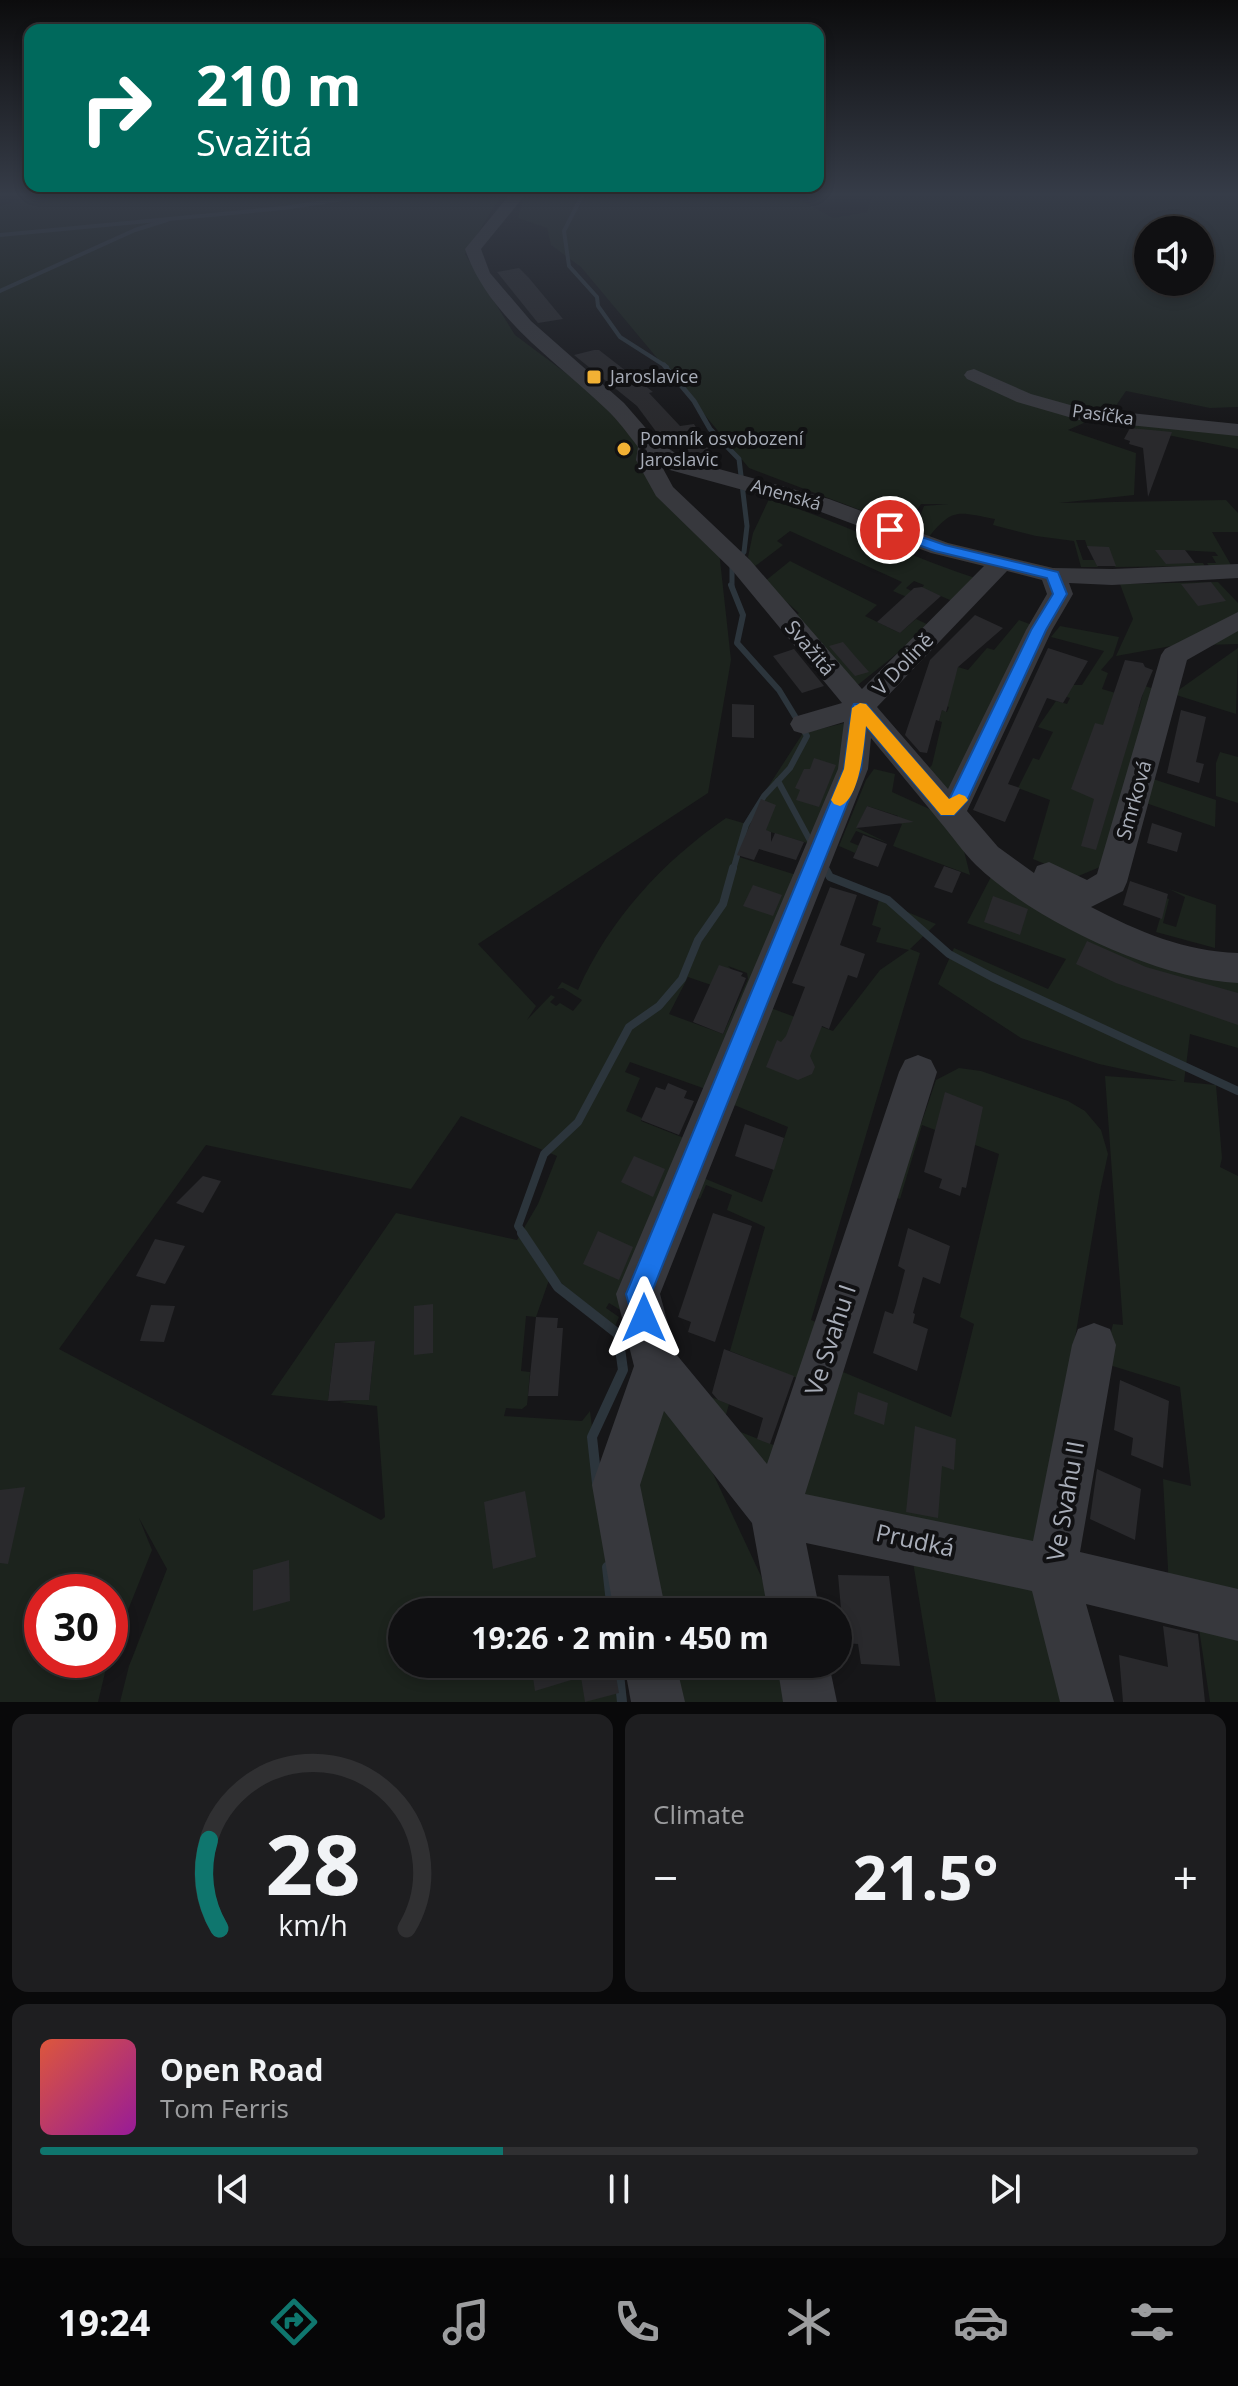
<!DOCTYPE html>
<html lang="en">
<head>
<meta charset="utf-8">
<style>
	body { margin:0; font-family:"Open Sans",sans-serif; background:#1e1e20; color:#f1f3f6; height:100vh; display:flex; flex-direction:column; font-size:30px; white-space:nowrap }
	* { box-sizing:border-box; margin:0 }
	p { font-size:26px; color:#9c9d9f }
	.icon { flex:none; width:44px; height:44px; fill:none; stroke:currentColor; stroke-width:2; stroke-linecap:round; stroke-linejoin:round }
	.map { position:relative; height:1702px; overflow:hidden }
	.panel { display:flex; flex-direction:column; gap:12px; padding:12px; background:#09090a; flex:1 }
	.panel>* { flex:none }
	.banner { position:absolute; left:24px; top:24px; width:800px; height:168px; border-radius:16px; box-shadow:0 4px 12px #0003,0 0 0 2px #303032; background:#00695c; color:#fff; overflow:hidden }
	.tools { position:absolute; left:1134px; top:216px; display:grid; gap:16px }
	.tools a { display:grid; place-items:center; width:80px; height:80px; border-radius:50%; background:#101012; box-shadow:0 4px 12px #0003,0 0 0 2px #303032; font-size:40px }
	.speed { position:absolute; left:24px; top:1574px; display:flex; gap:16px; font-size:40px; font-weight:700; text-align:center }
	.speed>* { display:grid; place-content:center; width:104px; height:104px; border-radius:50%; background:#101012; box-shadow:0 4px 12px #0003,0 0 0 2px #303032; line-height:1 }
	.speed .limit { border:12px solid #d22; background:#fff; color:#111 }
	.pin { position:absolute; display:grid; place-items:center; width:68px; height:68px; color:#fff; margin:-34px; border:4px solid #fff; border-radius:50%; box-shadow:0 2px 8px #0007 }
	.me { position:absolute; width:88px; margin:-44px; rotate:0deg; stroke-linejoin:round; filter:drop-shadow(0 0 6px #0008) }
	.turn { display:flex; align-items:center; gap:28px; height:168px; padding:0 40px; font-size:36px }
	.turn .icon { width:104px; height:104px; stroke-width:2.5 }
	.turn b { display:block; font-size:56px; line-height:68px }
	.big { font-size:60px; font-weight:700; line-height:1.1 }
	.panel .widget { flex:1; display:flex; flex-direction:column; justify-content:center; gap:12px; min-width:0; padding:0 28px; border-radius:16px; background:#1e1e20 }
	.panel .dial { align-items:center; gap:0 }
	.dial svg { height:208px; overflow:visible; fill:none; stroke:#303032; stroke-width:7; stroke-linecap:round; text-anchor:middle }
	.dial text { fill:#f1f3f6; stroke:none }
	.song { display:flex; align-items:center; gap:24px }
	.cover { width:96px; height:96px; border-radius:12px; background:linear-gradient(135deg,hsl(10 70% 55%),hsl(300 70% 35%)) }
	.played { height:8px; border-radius:4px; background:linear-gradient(90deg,#0f766e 40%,#303032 40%) }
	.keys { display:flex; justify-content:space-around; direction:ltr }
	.heat { display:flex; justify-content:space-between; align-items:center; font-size:44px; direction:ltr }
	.panel .tiles { flex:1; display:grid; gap:12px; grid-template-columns:1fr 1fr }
	.widget:last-child { grid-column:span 2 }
	.trip { position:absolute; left:388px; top:1598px; width:464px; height:80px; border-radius:40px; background:#101012; box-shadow:0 4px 12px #0003,0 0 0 2px #303032; font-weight:700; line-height:80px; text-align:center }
	.tabs { display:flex; height:128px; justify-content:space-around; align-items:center; background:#060607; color:#9c9d9f }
	.tabs .icon { width:56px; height:56px }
	.tabs .on { color:#0f766e }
	.tabs b { font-size:36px; color:#f1f3f6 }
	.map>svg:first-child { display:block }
	.green { fill:#1c231d; fill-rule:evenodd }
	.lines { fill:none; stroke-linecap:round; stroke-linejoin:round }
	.stream-far4 { stroke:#2c353c; stroke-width:4 }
	.stream-far3 { stroke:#2c353c; stroke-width:5 }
	.stream-far2 { stroke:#2c353c; stroke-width:6 }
	.stream-far1 { stroke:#2c353c; stroke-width:8 }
	.stream { stroke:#2c353c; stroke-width:10 }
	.building { fill:#29292c }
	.minor { fill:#37383d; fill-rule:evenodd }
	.route { fill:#1a73e8; stroke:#114b97; stroke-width:2 }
	.slow { fill:#f59e0b }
	.poi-dot { fill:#f2b134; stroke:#111113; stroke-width:3 }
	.labels { text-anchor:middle; stroke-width:8; stroke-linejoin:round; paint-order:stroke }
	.far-poi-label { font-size:18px; fill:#a8adb8; stroke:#111113; text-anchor:start }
	.far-street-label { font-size:18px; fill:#a8adb8; stroke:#111113 }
	.street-label { font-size:20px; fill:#a8adb8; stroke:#111113 }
	.near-street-label { font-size:24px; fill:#a8adb8; stroke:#111113 }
</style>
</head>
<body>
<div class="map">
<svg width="1238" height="1702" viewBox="0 0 1238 1702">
	<rect width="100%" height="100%" fill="#161618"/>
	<g class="green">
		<path d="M43 194H502L465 254 515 335 618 412 719 551 731 660 708 793 478 944 536 1006 527 1020 551 995 555 997 550 1002 556 1006 560 1003 573 1011 582 1000 563 988 557 989 562 982 578 990C610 919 662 862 726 818L750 825 757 804 803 733 849 722 853 756 807 843 750 826 739 857 806 878 714 1092 630 1062 625 1072 640 1078 626 1111 642 1118 641 1121 694 1142 622 1311 609 1303 606 1308 619 1317 613 1331 539 1262 549 1280 536 1317 526 1316 521 1371 530 1372 527 1405 522 1409 506 1408 504 1416 582 1421 590 1411 615 1612H402V1664H622L627 1702H120L129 1666 167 1569 139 1518 152 1550 110 1655V1592H42V1660H108L98 1702H0V206ZM728 966 747 973 748 979 723 1034 669 1014 688 977 723 989 732 970ZM461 1116 557 1156 538 1204 517 1240 396 1213 271 1395 328 1401 335 1343 375 1341 369 1399 339 1402 377 1406 385 1517 381 1520 59 1349 206 1145 411 1189Z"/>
		<path d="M525 194H789L833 218 867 212 873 194H1238V204L1233 200 1238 208V407L1210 408 1126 391 1113 410 1068 430 1136 453 1134 495 1059 503 1226 500 1238 513V532H1212L1231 565 1209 566 1207 563H1216L1212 556H1218L1215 552 1177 550 1183 563H1203L1205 566 1115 567 1108 550 1088 549 1085 540H1076L1083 560H1094L1098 567H1081L1074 541 1036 536 993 525 995 519C957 512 953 507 928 538L917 524 924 506 948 504H921L905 527 749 468 581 267 551 245 547 228 518 218ZM1148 230H1200V282H1148Z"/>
		<path d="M1132 423 1238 434V449L1132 428Z"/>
		<path d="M769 499C840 521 906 556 978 579L957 603 922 588 924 585 914 581 906 588 915 593 909 598 893 591 902 582 790 531 777 541 783 545 754 567 748 557 753 533Z"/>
		<path d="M790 561 877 605 865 616 900 633 916 619 931 626 854 688 794 617 799 613 764 582Z"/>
		<path d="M1218 582 1238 603V644L1171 646 1116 656 1133 619 1120 584Z"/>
		<path d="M1019 620 1032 625 951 792 924 774 932 765 942 722 939 721 942 710 947 712 949 707 944 705 958 667 968 670 987 648 994 650Z"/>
		<path d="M1060 626 1119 637 1113 656 1101 670 1108 673 1102 689 1119 694 1117 702 1139 708 1145 686 1154 689 1100 867 1076 877 1033 859 1050 800 1018 788 1033 758 1039 760 1053 732 1038 727 1056 701 1067 704 1070 698 1061 695 1065 685H1082L1104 651 1051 637Z"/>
		<path d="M1238 648 1236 714 1173 694Z"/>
		<path d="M1220 752 1238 757V803L1216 796V763Z"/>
		<path d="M874 769 895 774 892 792 936 812 963 847 970 875 893 846 902 824 896 822 898 816 867 806 857 828 888 843 856 831 850 842 869 850 858 847 855 853 839 846 866 780Z"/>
		<path d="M1150 778 1216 800 1215 827 1143 802Z"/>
		<path d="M993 873 1238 979V1048L1190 1034 1184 1082 1216 1085 1222 1158 1220 1167 1238 1176V1603L1169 1587 1163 1479 1191 1486 1180 1387 1103 1363 1113 1324 1123 1325 1105 1076 1177 1081 1099 1064 1021 1038 938 984 954 948 1048 989 1066 959 967 923Z"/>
		<path d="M1169 889 1216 905 1215 948 1156 932 1166 898 1169 899 1163 923 1176 927 1185 897Z"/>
		<path d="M879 900 936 924 910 949 920 953 811 1320 832 1328 802 1432 784 1464 764 1475 749 1471 709 1404 711 1397 729 1404 723 1425 781 1448 797 1378 730 1351 765 1227 727 1210 732 1195 706 1185 700 1199 692 1196 701 1177 762 1202 788 1127 727 1102 768 1007 833 1031 880 970 909 950 876 942 881 928 872 925Z"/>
		<path d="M959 1068 981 1071 1068 1101 1085 1111 1101 1130 1108 1154 1100 1191 1038 1556 791 1498 831 1367 951 1417 974 1324 960 1317 999 1154 922 1125 900 1199 883 1193 905 1119 921 1124 936 1080Z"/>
		<path d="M673 1388 775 1606 776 1612H651L631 1483Z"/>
		<path d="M911 1550 1042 1582 1061 1702H936Z"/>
		<path d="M1198 1622 1238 1631V1702H1210Z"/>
		<path d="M663 1664H785L790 1702H671Z"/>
	</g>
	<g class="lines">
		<g class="stream-far4">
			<path d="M583 194 564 231 569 266 597 297 598 306 620 337 667 367"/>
			<path d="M0 235 284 208 377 194"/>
			<path d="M0 291 135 230 167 220"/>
		</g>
		<path class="stream-far3" d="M664 365 694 401 710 429 739 459 747 526 744 552 732 567V587"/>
		<g class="stream-far2">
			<path d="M731 585 743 615 737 643 779 690 807 736 790 768 764 796 746 825 733 870"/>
			<path d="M778 781 813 846"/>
			<path d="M823 864 826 870"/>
		</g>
		<g class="stream-far1">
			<path d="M825 868 830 877 888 900 949 954 992 977 1238 1091"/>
			<path d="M524 1235 518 1226 544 1154 578 1122 629 1027 659 1006 682 979 698 940 723 904 733 868"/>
		</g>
		<g class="stream">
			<path d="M522 1233 558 1287 618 1334 623 1370 592 1437 597 1483"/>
			<path d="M607 1567 612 1612"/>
			<path d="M618 1664 622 1702"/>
		</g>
	</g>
	<g class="building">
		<path d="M519 268 529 278 563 319 538 323 497 272Z"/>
		<path d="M594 350H599L653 392 649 393 680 426 694 424 717 465 663 441 637 406 574 355Z"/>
		<path d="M1130 428 1172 432 1148 497 1143 448 1129 444 1130 441 1124 439Z"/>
		<path d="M1087 546 1109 547 1116 566H1097Z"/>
		<path d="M1155 550H1185L1195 563 1166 564Z"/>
		<path d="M1211 582 1226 601 1198 606 1181 584Z"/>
		<path d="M922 587 941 596 900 633 877 622 914 588Z"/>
		<path d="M975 615 1003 628 958 667 946 712 942 710 939 721 936 720 927 753 920 752 905 735 930 660Z"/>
		<path d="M843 642 854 655 869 672 855 676 829 646Z"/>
		<path d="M1048 648 1088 661 1063 703 1047 698 1008 784 1020 788 1005 822 973 810Z"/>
		<path d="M794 649 824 686 802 693 773 656Z"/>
		<path d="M1125 660 1143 663 1145 667 1153 670 1142 696 1096 850 1081 846 1094 799 1071 789 1095 723 1103 725Z"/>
		<path d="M732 704 754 705V738L732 737Z"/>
		<path d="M1181 710 1206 717 1196 762 1204 764 1199 783 1167 773Z"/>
		<path d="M814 758 836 765 819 807 796 800 800 790 795 788 804 769H810Z"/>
		<path d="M761 799 776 805 766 830 771 832V842L775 833 804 842 796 860 759 849 754 860 737 855Z"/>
		<path d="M867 806 914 822 856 828Z"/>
		<path d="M1152 823 1182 833 1177 852 1147 843Z"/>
		<path d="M863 835 887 844 878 867 853 858Z"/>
		<path d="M944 866 961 872 952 893 934 887Z"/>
		<path d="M1130 881 1168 894 1162 919 1123 905Z"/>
		<path d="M753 885 782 895 773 916 743 906Z"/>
		<path d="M830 887 857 895 840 945 865 954 857 978 848 975 829 1029 822 1026 810 1056 815 1067 812 1074 798 1080 766 1067 777 1040 781 1042 786 1036 805 987 792 983Z"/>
		<path d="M993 896 1028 909 1020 935 984 922Z"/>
		<path d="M1087 941 1146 967 1238 993V1025L1116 983 1076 964Z"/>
		<path d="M719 965 743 973 741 976 746 978 723 1034 693 1022Z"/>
		<path d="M668 1083 687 1091 684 1098 694 1101 679 1135 641 1120 656 1087 665 1090Z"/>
		<path d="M945 1092 983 1107 966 1188 962 1187 960 1196 939 1188 942 1179 924 1172Z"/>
		<path d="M745 1124 784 1138 774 1170 735 1156Z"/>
		<path d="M634 1156 665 1169 653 1197 621 1182Z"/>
		<path d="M203 1176 221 1181 203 1213 176 1203Z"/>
		<path d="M713 1213 752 1226 715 1342 688 1332 691 1322 678 1317Z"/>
		<path d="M908 1228 950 1246 940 1284 923 1277 913 1313 915 1314 913 1323 928 1329 917 1371 873 1353 885 1311 893 1314 896 1305 905 1270 898 1266Z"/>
		<path d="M598 1231 633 1247 619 1280 583 1264Z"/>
		<path d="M155 1239 185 1246 165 1284 136 1276Z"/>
		<path d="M433 1304V1353L414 1355V1306Z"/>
		<path d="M151 1305 175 1306 164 1342 140 1341Z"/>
		<path d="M536 1317 558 1318 557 1328H563L558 1396H528Z"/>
		<path d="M375 1341 369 1400 328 1401 335 1343Z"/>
		<path d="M724 1349 794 1376 770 1444 757 1439 763 1418 718 1400 712 1393Z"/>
		<path d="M1120 1380 1169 1401 1163 1468 1131 1455 1133 1438 1114 1430Z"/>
		<path d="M858 1392 888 1403 884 1425 854 1414Z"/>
		<path d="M915 1426 956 1439 954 1470 942 1466 938 1518 906 1512Z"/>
		<path d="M1097 1469 1141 1489 1135 1540 1090 1519Z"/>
		<path d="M25 1487 8 1564 0 1563V1490Z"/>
		<path d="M525 1491 536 1557 493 1569 484 1502Z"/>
		<path d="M289 1560 290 1601 253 1611V1570Z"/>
		<path d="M838 1575 889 1576 900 1666 861 1664 858 1644 844 1643Z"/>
		<path d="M1163 1626 1198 1634 1205 1702H1123L1119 1655 1168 1667Z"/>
		<path d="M531 1664 614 1665 619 1693 585 1702 581 1677 535 1691Z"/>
	</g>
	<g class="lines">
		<g class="minor">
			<path d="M510 194H526L481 249 490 273 531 321 624 403 657 441 686 460 829 499 948 543 1053 568 1112 569 1238 564V578L1112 585 1069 583 1073 594 1052 630 967 811 998 847 1034 873 1037 866 1049 862 1087 880 1097 874 1161 655 1165 649 1238 612V631L1187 660 1127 882 1123 891 1091 907C1139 932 1184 951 1238 953V983C1158 979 1034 921 976 865 963 852 952 836 941 823 918 795 894 766 871 738L868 769 660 1294 676 1354 767 1464 899 1072 905 1060 918 1055 931 1060 937 1072 805 1494 1033 1541 1072 1345 1078 1329 1094 1323 1110 1329 1116 1345 1080 1552 1238 1589V1641L1086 1604 1114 1702H1060L1032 1591 806 1543 820 1612H768L752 1523 664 1411 640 1485 666 1612H614L592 1485 634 1366 616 1294 838 769 844 722 804 734 794 731 790 724 794 717 842 703 732 570 656 496 636 460 638 447C628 434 618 420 606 409 556 361 488 317 465 249ZM660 463 670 470 813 509 931 553 984 566 862 689 750 560 673 487ZM1007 571 1042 580 1047 594 1026 630 948 789 877 707Z"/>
			<path d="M974 369 1031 394 1081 408 1238 424V436L1079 420 1017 402 967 379 964 375 967 371Z"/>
			<path d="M624 1664H676L685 1702H631Z"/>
			<path d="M777 1664H829L837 1702H783Z"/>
		</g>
	</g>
	<linearGradient id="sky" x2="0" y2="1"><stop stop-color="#0c0c0d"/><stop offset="0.45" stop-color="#363c48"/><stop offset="1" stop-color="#363c48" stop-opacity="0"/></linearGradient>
	<rect width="1238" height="432" fill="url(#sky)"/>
	<path class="route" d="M890 526 945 545 1058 572 1067 594 1046 630 967 801 954 815H941L866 726 861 769 651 1294 657 1318 653 1327 644 1331 635 1327 626 1294 844 769 852 708 854 704H866L949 800 1031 630 1053 594 1047 578 935 551 885 533 883 530Z"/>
	<path class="slow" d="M860 703 866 704 949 799 959 794 965 796 968 800 954 815H941L866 726C864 745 860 799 840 806L834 804 831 800 844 769 852 708Z"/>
	<g class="poi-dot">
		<rect x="586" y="369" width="16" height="16" rx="4"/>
		<circle cx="624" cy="449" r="8"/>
	</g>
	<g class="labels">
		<g class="far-poi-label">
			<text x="610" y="383">Jaroslavice</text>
			<text x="640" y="445">Pomník osvobození<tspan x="640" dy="21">Jaroslavic</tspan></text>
		</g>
		<g class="far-street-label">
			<text transform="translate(1103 415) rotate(8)" y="6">Pasíčka</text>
			<text transform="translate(786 495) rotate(16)" y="6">Anenská</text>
		</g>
		<g class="street-label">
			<text transform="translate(810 648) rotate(50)" y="7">Svažitá</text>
			<text transform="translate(903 664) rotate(-46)" y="7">V Dolině</text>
			<text transform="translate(1134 800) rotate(-74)" y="7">Smrková</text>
		</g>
		<g class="near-street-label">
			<text transform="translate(831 1340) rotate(-72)" y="8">Ve Svahu I</text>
			<text transform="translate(1066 1501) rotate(-80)" y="8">Ve Svahu II</text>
			<text transform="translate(915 1541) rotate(12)" y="8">Prudká</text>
		</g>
	</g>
</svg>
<div class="tools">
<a><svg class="icon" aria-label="sound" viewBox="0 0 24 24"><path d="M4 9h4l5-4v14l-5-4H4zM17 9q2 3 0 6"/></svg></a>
</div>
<div class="speed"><div class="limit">30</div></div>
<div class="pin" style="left:890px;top:530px;background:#d93025"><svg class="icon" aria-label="arrive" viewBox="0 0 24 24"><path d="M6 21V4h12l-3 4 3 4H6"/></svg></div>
<svg class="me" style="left:644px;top:1318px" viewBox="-20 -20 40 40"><path d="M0-17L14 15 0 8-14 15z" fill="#1a73e8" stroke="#fff" stroke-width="4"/></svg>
<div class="trip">19:26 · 2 min · 450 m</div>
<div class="banner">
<div class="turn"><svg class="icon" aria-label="right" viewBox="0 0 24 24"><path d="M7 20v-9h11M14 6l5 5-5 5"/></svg><div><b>210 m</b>Svažitá</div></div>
</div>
</div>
<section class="panel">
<div class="tiles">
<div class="widget dial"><svg viewBox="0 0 100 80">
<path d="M14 69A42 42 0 1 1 86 69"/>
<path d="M14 69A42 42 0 0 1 10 35" stroke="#0f766e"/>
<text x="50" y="56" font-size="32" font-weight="700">28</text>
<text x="50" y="72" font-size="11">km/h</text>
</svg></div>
<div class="widget"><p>Climate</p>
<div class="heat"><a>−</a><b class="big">21.5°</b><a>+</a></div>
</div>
<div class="widget">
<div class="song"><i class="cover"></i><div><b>Open Road</b><p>Tom Ferris</p></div></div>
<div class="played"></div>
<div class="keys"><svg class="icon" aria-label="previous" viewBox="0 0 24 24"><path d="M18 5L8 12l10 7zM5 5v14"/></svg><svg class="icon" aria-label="pause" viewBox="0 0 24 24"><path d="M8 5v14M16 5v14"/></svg><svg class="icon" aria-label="next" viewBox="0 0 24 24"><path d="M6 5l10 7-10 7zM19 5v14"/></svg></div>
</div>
</div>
</section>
<nav class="tabs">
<b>19:24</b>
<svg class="icon on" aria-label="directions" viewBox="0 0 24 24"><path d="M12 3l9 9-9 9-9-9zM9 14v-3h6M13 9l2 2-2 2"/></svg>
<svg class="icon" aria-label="music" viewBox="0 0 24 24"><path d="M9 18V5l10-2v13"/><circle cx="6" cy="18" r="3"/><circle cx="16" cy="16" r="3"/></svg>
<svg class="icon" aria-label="phone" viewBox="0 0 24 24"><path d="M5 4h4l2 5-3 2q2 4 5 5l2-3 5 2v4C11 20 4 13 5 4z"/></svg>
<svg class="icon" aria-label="climate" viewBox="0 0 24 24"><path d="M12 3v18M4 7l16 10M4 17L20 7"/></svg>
<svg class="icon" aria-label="car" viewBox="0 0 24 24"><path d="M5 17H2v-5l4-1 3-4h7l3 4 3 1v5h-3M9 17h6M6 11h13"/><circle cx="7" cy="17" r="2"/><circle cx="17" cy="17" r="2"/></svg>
<svg class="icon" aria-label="filters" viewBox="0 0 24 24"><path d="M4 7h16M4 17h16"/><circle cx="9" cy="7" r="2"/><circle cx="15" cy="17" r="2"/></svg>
</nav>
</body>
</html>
